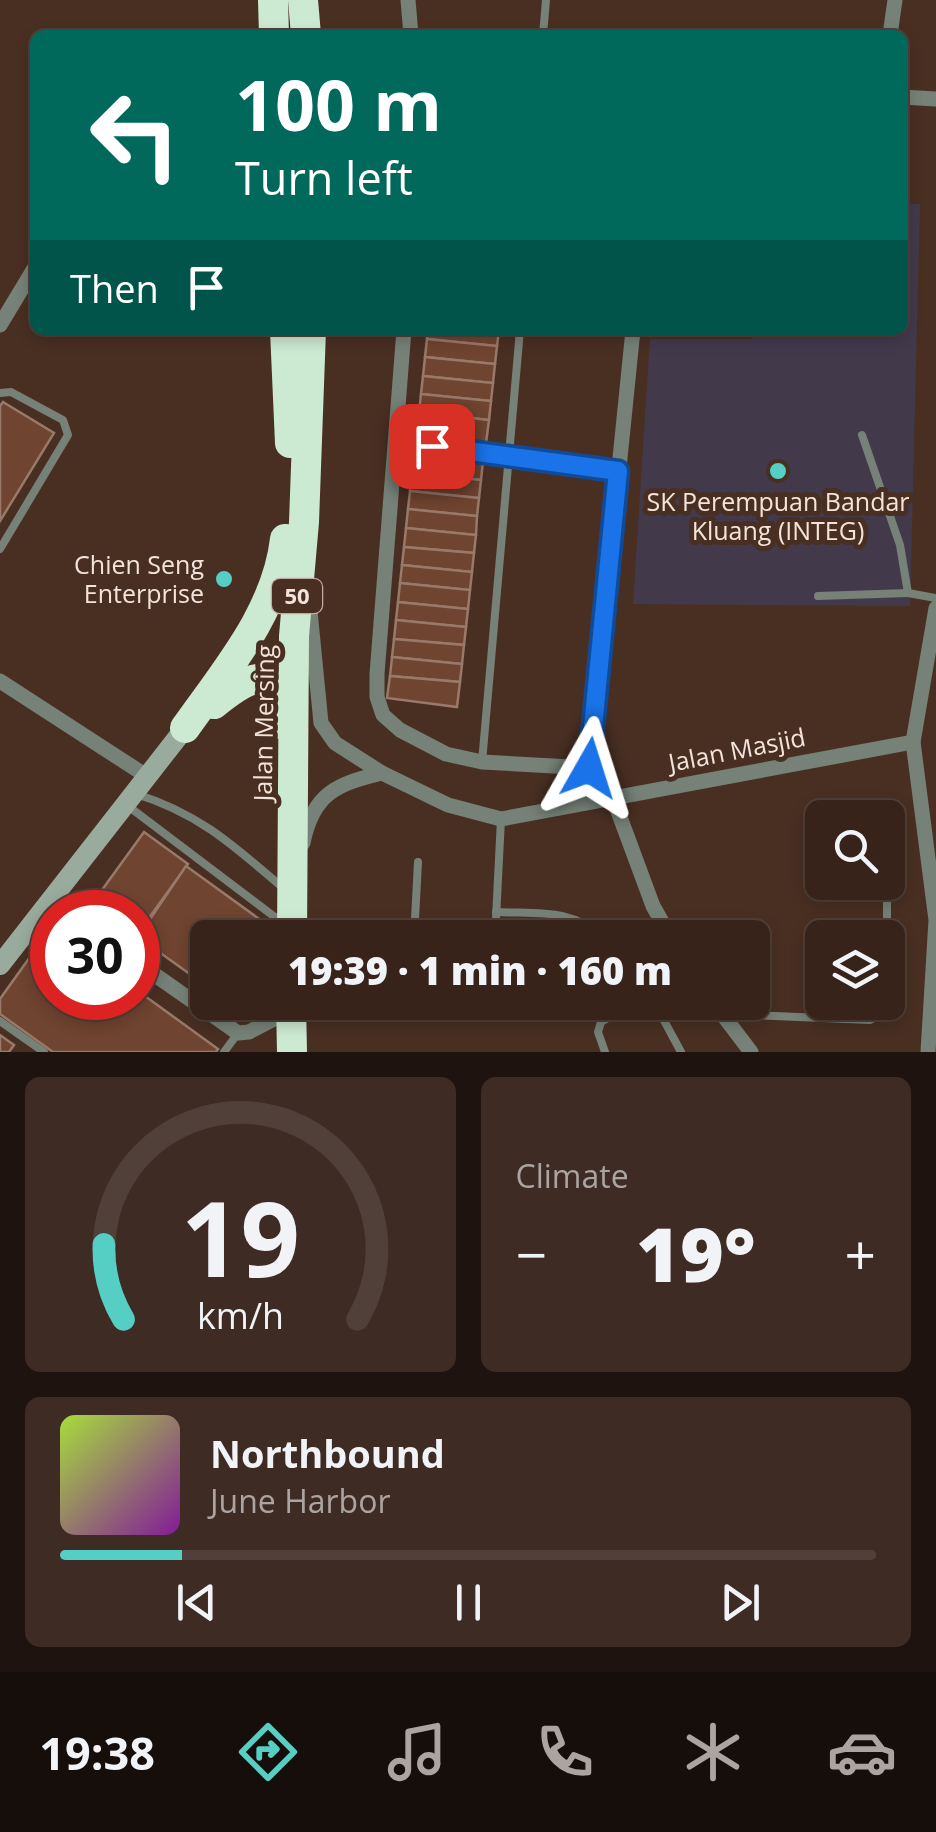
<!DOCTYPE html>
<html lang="en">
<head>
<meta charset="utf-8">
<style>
	body { margin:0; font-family:"Open Sans",sans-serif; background:#3e2b23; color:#f1f3f6; height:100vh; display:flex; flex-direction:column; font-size:38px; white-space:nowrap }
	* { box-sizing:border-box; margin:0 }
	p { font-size:32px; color:#aaa4a2 }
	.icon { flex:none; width:55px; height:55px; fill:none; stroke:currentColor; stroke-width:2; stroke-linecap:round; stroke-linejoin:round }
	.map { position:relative; height:1052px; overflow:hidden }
	.drawer { display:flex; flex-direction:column; gap:25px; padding:25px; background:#1e130e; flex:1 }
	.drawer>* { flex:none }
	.banner { position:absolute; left:30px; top:30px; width:878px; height:305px; border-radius:15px; box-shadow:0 5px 15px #0003,0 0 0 2px #514039; background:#00695c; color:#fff; overflow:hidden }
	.controls { position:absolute; left:805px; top:800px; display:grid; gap:20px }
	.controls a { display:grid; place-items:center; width:100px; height:100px; border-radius:15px; background:#37231a; box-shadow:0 5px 15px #0003,0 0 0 2px #514039; font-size:50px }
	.speed { position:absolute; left:30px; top:890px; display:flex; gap:20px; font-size:50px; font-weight:700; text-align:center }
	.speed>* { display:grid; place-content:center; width:130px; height:130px; border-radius:50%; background:#37231a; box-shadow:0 5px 15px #0003,0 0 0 2px #514039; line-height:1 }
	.speed .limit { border:15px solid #d22; background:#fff; color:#111 }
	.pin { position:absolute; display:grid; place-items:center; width:85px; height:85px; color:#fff; margin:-42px; border-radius:20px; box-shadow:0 5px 15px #0006 }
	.me { position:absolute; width:110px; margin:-55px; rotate:6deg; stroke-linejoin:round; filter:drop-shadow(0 0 8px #0008) }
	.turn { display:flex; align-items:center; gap:35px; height:210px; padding:0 40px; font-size:45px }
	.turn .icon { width:130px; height:130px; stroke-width:2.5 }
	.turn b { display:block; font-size:70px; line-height:85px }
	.then { display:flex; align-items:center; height:95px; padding:0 40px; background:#0003; gap:20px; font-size:38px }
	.big { font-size:75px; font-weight:800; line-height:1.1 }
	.drawer .tile { flex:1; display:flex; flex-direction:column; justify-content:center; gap:15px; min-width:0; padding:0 35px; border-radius:15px; background:#3e2b23 }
	.drawer .dial { align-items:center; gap:0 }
	.dial svg { height:260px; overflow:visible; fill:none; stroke:#514039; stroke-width:7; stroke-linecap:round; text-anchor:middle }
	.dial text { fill:#f1f3f6; stroke:none }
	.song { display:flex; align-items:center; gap:30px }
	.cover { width:120px; height:120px; border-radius:15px; background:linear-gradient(135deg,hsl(80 70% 55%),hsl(290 70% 35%)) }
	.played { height:10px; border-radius:5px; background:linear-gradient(90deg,#55cec4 15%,#514039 15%) }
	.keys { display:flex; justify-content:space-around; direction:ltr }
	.heat { display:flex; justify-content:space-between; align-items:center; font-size:55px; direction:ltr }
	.drawer .tiles { flex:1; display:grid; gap:25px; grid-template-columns:1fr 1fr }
	.tile:last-child { grid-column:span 2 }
	.trip { position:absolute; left:190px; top:920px; width:580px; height:100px; border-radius:15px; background:#37231a; box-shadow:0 5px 15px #0003,0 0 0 2px #514039; font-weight:800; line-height:100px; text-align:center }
	.tabs { display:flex; height:160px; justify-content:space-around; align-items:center; background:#160e0a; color:#aaa4a2 }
	.tabs .icon { width:70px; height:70px }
	.tabs .active { color:#55cec4 }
	.tabs b { font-size:45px; color:#f1f3f6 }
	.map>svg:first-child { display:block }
	.education { fill:#423a4b }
	.building { fill:#6f4430; stroke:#98796a; stroke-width:2.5 }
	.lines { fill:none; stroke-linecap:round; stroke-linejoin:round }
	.lane { stroke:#768177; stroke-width:8 }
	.street { stroke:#768177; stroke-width:15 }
	.secondary { stroke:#99ab9c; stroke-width:20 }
	.highway { stroke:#cce9d1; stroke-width:30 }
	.route-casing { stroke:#114b97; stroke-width:25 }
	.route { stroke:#1a73e8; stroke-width:18 }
	.poi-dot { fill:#55cec4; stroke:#492f22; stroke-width:4 }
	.labels { text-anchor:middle; stroke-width:10; stroke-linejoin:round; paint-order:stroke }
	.shield { fill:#492f22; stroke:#c1ada4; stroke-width:2.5 }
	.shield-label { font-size:22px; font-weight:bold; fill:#f4e3db }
	.poi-label { font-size:25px; fill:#f4e3db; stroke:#492f22 }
	.street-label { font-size:25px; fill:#f4e3db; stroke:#492f22 }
</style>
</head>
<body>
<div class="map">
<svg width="936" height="1052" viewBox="0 0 936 1052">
	<rect width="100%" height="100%" fill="#492f22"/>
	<path class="education" d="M903 204H920L910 606 633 604 650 339H752L754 330H902Z"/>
	<g class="building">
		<path d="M428 330H499L497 346 427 339Z"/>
		<path d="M427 339 497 346 495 364 425 357Z"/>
		<path d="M425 357 495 364 493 383 423 376Z"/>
		<path d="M423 376 493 383 491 401 421 394Z"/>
		<path d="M421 394 491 401 489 420 419 412Z"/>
		<path d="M3 402 54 433 0 521V406Z"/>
		<path d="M419 412 489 420 486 443 417 435Z"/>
		<path d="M413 454 483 461 481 480 411 472Z"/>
		<path d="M411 472 481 480 479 498 410 491Z"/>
		<path d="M410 491 479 498 477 516 408 509Z"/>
		<path d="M408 509 477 516 476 535 406 528Z"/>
		<path d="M406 528 476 535 474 553 404 547Z"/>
		<path d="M404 547 474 553 472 572 402 565Z"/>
		<path d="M402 565 472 572 470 590 400 583Z"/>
		<path d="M400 583 470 590 468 609 398 602Z"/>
		<path d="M398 602 468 609 466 627 396 620Z"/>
		<path d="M396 620 466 627 464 645 394 639Z"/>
		<path d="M394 639 464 645 462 664 392 657Z"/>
		<path d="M392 657 462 664 460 682 390 676Z"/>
		<path d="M390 676 460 682 457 707 387 698Z"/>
		<path d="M144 832 188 864 138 933V912H110L94 901Z"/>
		<path d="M186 866 262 921 250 938H208V987L138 937Z"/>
		<path d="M50 929 52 998H138V991L218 1049 216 1052H53L0 1014V999Z"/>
		<path d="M0 1035 14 1045 9 1052H0Z"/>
	</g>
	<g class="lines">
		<g class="lane">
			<path d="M543 35 546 0"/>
			<path d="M0 393 11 392 63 420 68 435 0 549"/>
			<path d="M862 435 900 545 908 593 936 598"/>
			<path d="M395 441 619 471"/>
			<path d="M818 596 908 593"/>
			<path d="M482 762 520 330"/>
			<path d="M136 794C198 813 233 845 282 887"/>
			<path d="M128 806 284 924"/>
			<path d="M496 912C539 914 570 908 605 938"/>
			<path d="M414 938 418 862"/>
			<path d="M495 938 501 819"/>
			<path d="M887 938V885"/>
			<path d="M654 1002 681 1052"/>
			<path d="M725 1014 870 1020 881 1014 885 1002"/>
			<path d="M0 1021 44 1052"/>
			<path d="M224 1052 238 1033"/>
			<path d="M605 1052 598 1032 601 1022 635 1002"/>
		</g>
		<g class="street">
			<path d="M408 0 411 35"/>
			<path d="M890 35 895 0"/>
			<path d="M902 97 936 99"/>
			<path d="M0 325 35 267"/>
			<path d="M404 330 377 674V697L383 715 400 730 446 754 482 762 589 768"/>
			<path d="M309 601 321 723 335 743 382 773 448 805 501 819 913 742"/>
			<path d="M0 681 148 777"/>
			<path d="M613 798 653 906 671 938"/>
			<path d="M585 803 633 330"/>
			<path d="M303 843C313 793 337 784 382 773"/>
			<path d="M138 963 238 1033 249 1032 291 1010"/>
			<path d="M713 1002 751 1052"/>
			<path d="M928 1052 936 920 913 742 936 608"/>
		</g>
		<path class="secondary" d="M0 965 185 728"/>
		<g class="highway">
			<path d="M273 0 274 35"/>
			<path d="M303 0 306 35"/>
			<path d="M285 330 290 443"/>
			<path d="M214 704C251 674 281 660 281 724"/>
			<path d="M185 728C226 670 277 611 285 539"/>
			<path d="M292 938 294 636 304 522 311 330"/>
			<path d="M291 1002 292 1052"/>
		</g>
	</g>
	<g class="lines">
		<g class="route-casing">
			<path id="route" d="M432 446 618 471 589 768"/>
		</g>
		<use href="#route" class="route"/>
	</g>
	<g class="poi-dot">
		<circle cx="778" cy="471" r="10"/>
		<circle cx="224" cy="579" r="10"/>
	</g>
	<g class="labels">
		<rect class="shield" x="272" y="579" width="50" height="34" rx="8"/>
		<g class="shield-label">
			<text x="297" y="604">50</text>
		</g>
		<g class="poi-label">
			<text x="778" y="511">SK Perempuan Bandar<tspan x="778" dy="29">Kluang (INTEG)</tspan></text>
			<text x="204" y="574" text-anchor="end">Chien Seng<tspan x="204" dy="29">Enterprise</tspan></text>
		</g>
		<g class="street-label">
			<text transform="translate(264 723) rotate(-89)" y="9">Jalan Mersing</text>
			<text transform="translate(737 750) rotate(-11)" y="9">Jalan Masjid</text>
		</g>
	</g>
</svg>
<div class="controls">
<a><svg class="icon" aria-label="search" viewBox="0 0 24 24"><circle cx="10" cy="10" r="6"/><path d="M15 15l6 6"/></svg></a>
<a><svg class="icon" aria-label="layers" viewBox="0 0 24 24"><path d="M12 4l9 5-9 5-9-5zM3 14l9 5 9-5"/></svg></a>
</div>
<div class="speed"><div class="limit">30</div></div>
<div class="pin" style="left:432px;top:446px;background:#d93025"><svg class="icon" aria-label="arrive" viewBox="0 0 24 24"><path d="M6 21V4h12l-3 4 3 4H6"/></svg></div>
<svg class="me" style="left:589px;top:768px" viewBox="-20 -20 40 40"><path d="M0-17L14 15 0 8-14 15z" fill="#1a73e8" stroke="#fff" stroke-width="4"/></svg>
<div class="trip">19:39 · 1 min · 160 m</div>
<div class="banner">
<div class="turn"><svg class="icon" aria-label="left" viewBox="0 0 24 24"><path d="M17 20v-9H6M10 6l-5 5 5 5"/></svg><div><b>100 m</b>Turn left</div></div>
<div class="then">Then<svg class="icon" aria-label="arrive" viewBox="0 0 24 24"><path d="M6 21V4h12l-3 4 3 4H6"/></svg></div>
</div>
</div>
<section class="drawer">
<div class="tiles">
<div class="tile dial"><svg viewBox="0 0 100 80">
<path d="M14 69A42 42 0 1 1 86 69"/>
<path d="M14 69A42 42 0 0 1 8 46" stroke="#55cec4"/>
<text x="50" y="56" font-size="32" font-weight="700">19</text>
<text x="50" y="72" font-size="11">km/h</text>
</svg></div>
<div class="tile"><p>Climate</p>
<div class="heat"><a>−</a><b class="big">19°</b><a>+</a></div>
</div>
<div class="tile">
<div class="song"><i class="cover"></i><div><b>Northbound</b><p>June Harbor</p></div></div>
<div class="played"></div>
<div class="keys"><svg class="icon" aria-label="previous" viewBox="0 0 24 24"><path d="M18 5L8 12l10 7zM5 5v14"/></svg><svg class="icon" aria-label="pause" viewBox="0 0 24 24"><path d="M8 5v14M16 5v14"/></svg><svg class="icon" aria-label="next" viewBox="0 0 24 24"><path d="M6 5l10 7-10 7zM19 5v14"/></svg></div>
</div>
</div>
</section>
<nav class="tabs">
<b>19:38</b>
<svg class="icon active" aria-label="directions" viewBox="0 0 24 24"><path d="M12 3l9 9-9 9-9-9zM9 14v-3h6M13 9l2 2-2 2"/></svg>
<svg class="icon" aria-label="music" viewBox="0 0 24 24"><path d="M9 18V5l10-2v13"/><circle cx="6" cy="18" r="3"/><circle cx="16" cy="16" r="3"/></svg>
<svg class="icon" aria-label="phone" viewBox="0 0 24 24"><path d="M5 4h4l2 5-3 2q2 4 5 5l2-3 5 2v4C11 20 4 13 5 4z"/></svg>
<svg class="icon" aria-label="climate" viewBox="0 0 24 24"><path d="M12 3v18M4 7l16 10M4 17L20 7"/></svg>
<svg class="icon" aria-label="car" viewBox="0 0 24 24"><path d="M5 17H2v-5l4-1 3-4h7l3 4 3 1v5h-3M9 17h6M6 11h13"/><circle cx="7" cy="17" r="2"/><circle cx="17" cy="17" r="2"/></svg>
</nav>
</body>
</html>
